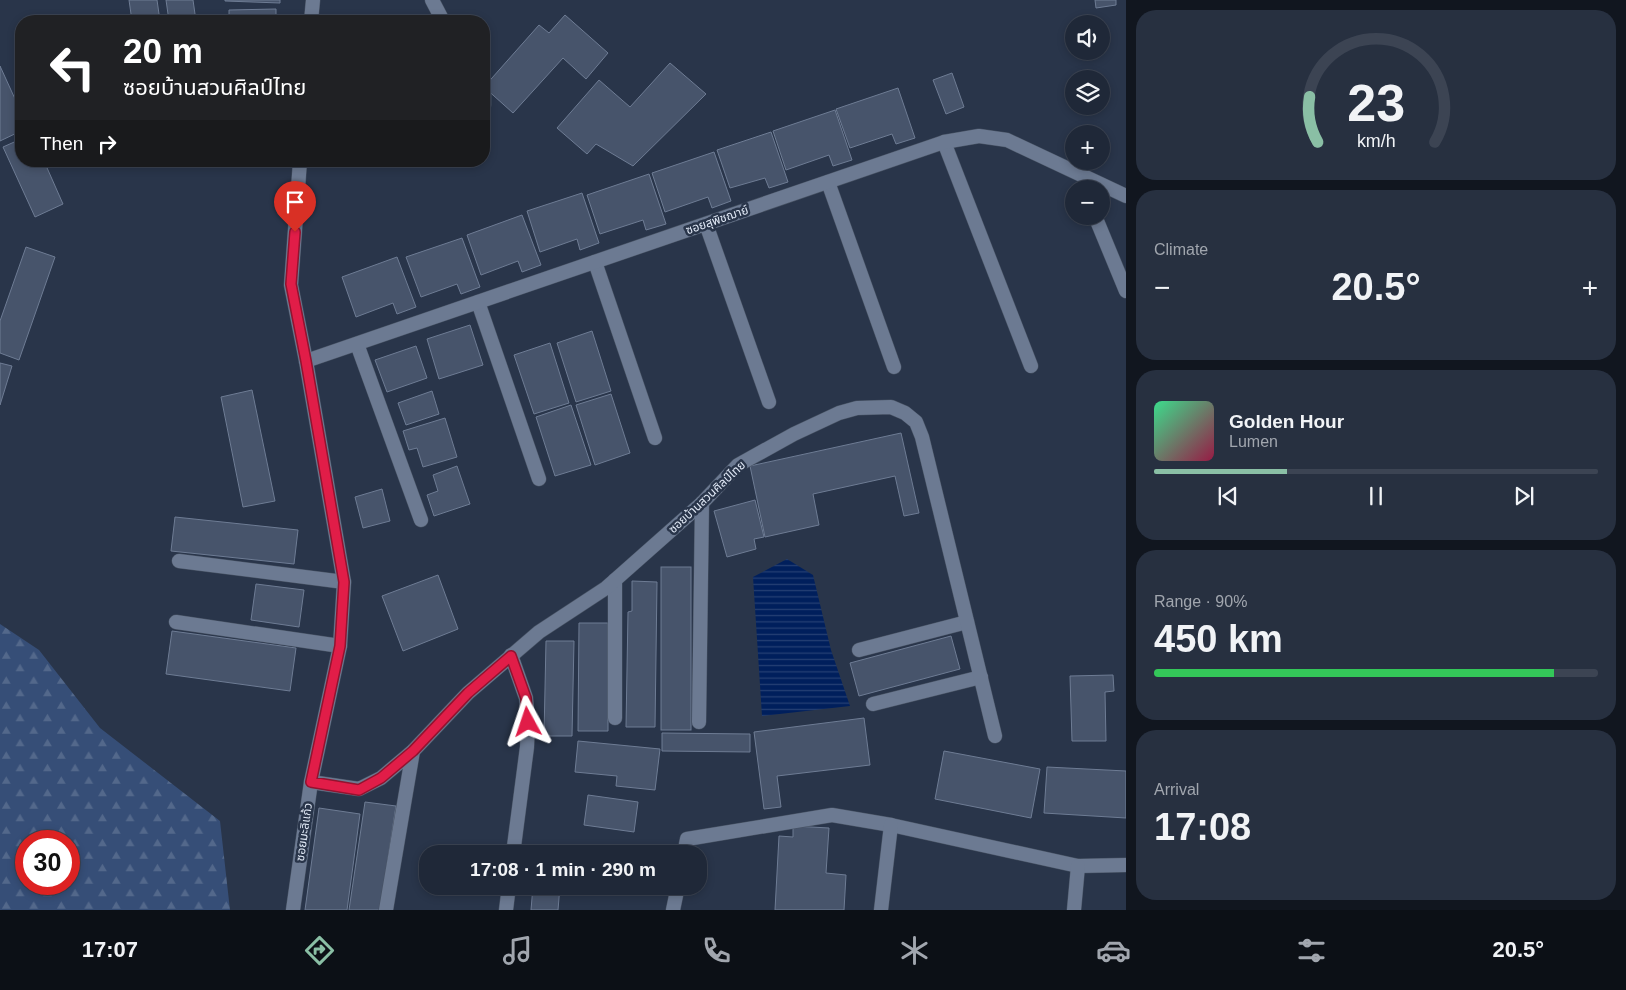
<!DOCTYPE html>
<html lang="en">
<head>
<meta charset="utf-8">
<style>
	body { margin:0; font-family:Arial,"Noto Sans Thai",sans-serif; background:#273040; color:#f1f3f6; height:100vh; display:flex; flex-direction:column; font-size:19px; white-space:nowrap }
	* { box-sizing:border-box; margin:0 }
	p { font-size:16px; color:#a1a6ae }
	.icon { flex:none; width:28px; height:28px; fill:none; stroke:currentColor; stroke-width:2; stroke-linecap:round; stroke-linejoin:round }
	.map { position:relative; flex:1; overflow:hidden }
	.details { display:flex; flex-direction:column; gap:10px; padding:10px; background:#11161f; width:500px }
	.details>* { flex:none }
	.hud { position:absolute; left:15px; top:15px; width:475px; height:152px; border-radius:20px; box-shadow:0 2px 8px #0003,0 0 0 1px #3c4453; background:#202124; color:#fff; overflow:hidden }
	.buttons { position:absolute; left:1065px; top:15px; display:grid; gap:10px }
	.buttons a { display:grid; place-items:center; width:45px; height:45px; border-radius:50%; background:#1f2838; box-shadow:0 2px 8px #0003,0 0 0 1px #3c4453; font-size:25px }
	.speed { position:absolute; left:15px; top:830px; display:flex; gap:10px; font-size:25px; font-weight:700; text-align:center }
	.speed>* { display:grid; place-content:center; width:65px; height:65px; border-radius:50%; background:#1f2838; box-shadow:0 2px 8px #0003,0 0 0 1px #3c4453; line-height:1 }
	.speed .limit { border:8px solid #d22; background:#fff; color:#111 }
	.pin { position:absolute; display:grid; place-items:center; width:42px; height:42px; color:#fff; margin:-51px -21px; border-radius:50% 50% 50% 0; rotate:-45deg; box-shadow:0 0 5px #0007 }
	.pin .icon { rotate:45deg }
	.me { position:absolute; width:55px; margin:-28px; rotate:355deg; stroke-linejoin:round; filter:drop-shadow(0 0 4px #0008) }
	.turn { display:flex; align-items:center; gap:18px; height:105px; padding:0 25px; font-size:22px }
	.turn .icon { width:65px; height:65px; stroke-width:2.5 }
	.turn b { display:block; font-size:35px; line-height:42px }
	.then { display:flex; align-items:center; height:48px; padding:0 25px; background:#0003; gap:10px; font-size:19px }
	.big { font-size:38px; font-weight:700; line-height:1.1 }
	.details .widget { flex:1; display:flex; flex-direction:column; justify-content:center; gap:8px; min-width:0; padding:0 18px; border-radius:20px; background:#273040 }
	.details .dial { align-items:center; gap:0 }
	.dial svg { height:130px; overflow:visible; fill:none; stroke:#3c4453; stroke-width:7; stroke-linecap:round; text-anchor:middle }
	.dial text { fill:#f1f3f6; stroke:none }
	.song { display:flex; align-items:center; gap:15px }
	.cover { width:60px; height:60px; border-radius:8px; background:linear-gradient(135deg,hsl(150 70% 55%),hsl(340 70% 35%)) }
	.played { height:5px; border-radius:2px; background:linear-gradient(90deg,#8abfa5 30%,#3c4453 30%) }
	.keys { display:flex; justify-content:space-around; direction:ltr }
	.heat { display:flex; justify-content:space-between; align-items:center; font-size:28px; direction:ltr }
	.charge { height:8px; border-radius:4px; background:linear-gradient(90deg,#34c759 90%,#3c4453 0) }
	.trip { position:absolute; left:419px; top:845px; width:288px; height:50px; border-radius:20px; background:#1f2838; box-shadow:0 2px 8px #0003,0 0 0 1px #3c4453; font-weight:700; line-height:50px; text-align:center }
	.tab-bar { display:flex; height:80px; justify-content:space-around; align-items:center; background:#0c1016; color:#a1a6ae }
	.tab-bar .icon { width:35px; height:35px }
	.tab-bar .active { color:#8abfa5 }
	.tab-bar b { font-size:22px; color:#f1f3f6 }
	main { display:flex; flex:1; min-height:0 }
	.map>svg:first-child { display:block }
	.forest { fill:url(#forest-firs); fill-rule:evenodd }
	.water { fill:url(#water-rules) }
	.building { fill:#47546b; stroke:#6e7c94 }
	.lines { fill:none; stroke-linecap:round; stroke-linejoin:round }
	.minor-casing { stroke:#475263; stroke-width:15 }
	.tertiary-casing { stroke:#475263; stroke-width:15 }
	.minor { stroke:#6c7a92; stroke-width:14 }
	.tertiary { stroke:#6c7a92; stroke-width:14 }
	.route-casing { stroke:#92132f; stroke-width:12 }
	.route { stroke:#e11d48; stroke-width:9 }
	.labels { text-anchor:middle; stroke-width:5; stroke-linejoin:round; paint-order:stroke }
	.street-label { font-size:12px; fill:#e1e9f6; stroke:#29354a }
</style>
</head>
<body>
<main>
<div class="map">
<svg width="1126" height="910" viewBox="0 0 1126 910">
	<defs>
		<pattern id="forest-firs" width="22" height="20" patternUnits="userSpaceOnUse" patternTransform="scale(1.25)"><rect width="22" height="20" fill="#364e77"/><path d="M5 1l3.5 6h-7zM16 11l3.5 6h-7z" fill="#53688b"/></pattern>
		<pattern id="water-rules" width="6" height="5" patternUnits="userSpaceOnUse" patternTransform="scale(1.25)"><rect width="6" height="5" fill="#001f5c"/><path d="M0 2.5h6" fill="none" stroke="#254074"/></pattern>
	</defs>
	<rect width="100%" height="100%" fill="#29354a"/>
	<path class="forest" d="M0 624 39 650 100 728 220 821 230 910H0ZM26 841H69V884H26Z"/>
	<path class="water" d="M787 559 813 575 831 650 850 706 762 716 753 577Z"/>
	<g class="building">
		<path d="M129 0H157L160 21H132Z"/>
		<path d="M166 0H193L196 21H169Z"/>
		<path d="M225 0H280V3L225 1Z"/>
		<path d="M1095 0H1116V5L1096 8Z"/>
		<path d="M276 9V21H229V10Z"/>
		<path d="M565 15 608 53 586 79 563 58 513 113 484 87 539 25 549 33Z"/>
		<path d="M670 63 706 94 633 166 596 144 587 154 557 128 599 80 630 107Z"/>
		<path d="M0 66 21 112V131L0 141Z"/>
		<path d="M952 73 964 107 946 114 933 80Z"/>
		<path d="M898 88 915 138 896 144 892 134 850 148 836 109Z"/>
		<path d="M835 110 852 160 833 166 829 155 786 170 773 131Z"/>
		<path d="M771 132 788 182 769 188 765 178 730 188 717 150Z"/>
		<path d="M21 139V161H44L63 204 35 217 3 147Z"/>
		<path d="M714 152 731 201 712 208 708 197 665 212 652 173Z"/>
		<path d="M649 174 666 224 646 230 643 220 600 234 587 195Z"/>
		<path d="M582 193 599 243 580 250 577 239 540 252 527 211Z"/>
		<path d="M522 215 541 265 522 272 518 261 481 275 467 235Z"/>
		<path d="M462 238 480 287 461 294 457 284 421 297 406 257Z"/>
		<path d="M26 247 55 257 19 360 0 353V321Z"/>
		<path d="M397 257 416 307 397 314 393 303 356 317 342 277Z"/>
		<path d="M470 325 483 365 439 379 427 339Z"/>
		<path d="M592 331 611 391 576 402 557 343Z"/>
		<path d="M550 343 569 403 534 414 514 355Z"/>
		<path d="M416 346 427 378 387 392 375 360Z"/>
		<path d="M0 363 12 366 0 405Z"/>
		<path d="M252 390 275 501 243 507 221 397Z"/>
		<path d="M432 391 439 414 406 425 398 403Z"/>
		<path d="M611 394 630 453 595 465 576 405Z"/>
		<path d="M571 405 591 465 555 476 536 417Z"/>
		<path d="M445 418 457 457 423 467 417 448 409 450 403 431Z"/>
		<path d="M901 433 919 513 904 516 895 476 813 494 819 525 765 537 750 466Z"/>
		<path d="M457 466 470 504 434 516 427 495 438 491 433 475Z"/>
		<path d="M382 489 390 521 363 528 355 497Z"/>
		<path d="M755 500 764 537 754 539 756 549 727 557 714 511Z"/>
		<path d="M175 517 298 530 294 564 171 551Z"/>
		<rect x="661" y="567" width="30" height="163"/>
		<path d="M438 575 458 629 403 651 382 596Z"/>
		<path d="M632 581 657 582 655 727H626L628 612 632 611Z"/>
		<path d="M256 584 304 590 299 627 251 620Z"/>
		<path d="M579 623H608V731H578Z"/>
		<path d="M172 631 296 648 290 691 166 674Z"/>
		<path d="M951 636 960 669 859 696 850 663Z"/>
		<path d="M546 641H574L572 736H544Z"/>
		<path d="M1113 675 1114 691 1105 692 1106 741H1072L1070 676Z"/>
		<path d="M864 718 870 765 777 776 781 807 764 809 754 732Z"/>
		<path d="M662 733 750 734V752L662 751Z"/>
		<path d="M578 741 660 749 655 790 616 786 617 776 575 772Z"/>
		<path d="M944 751 1040 769 1031 818 935 799Z"/>
		<path d="M1047 767 1126 771V818L1044 813Z"/>
		<path d="M588 795 638 802 634 832 584 825Z"/>
		<path d="M365 802 396 806 380 910H349Z"/>
		<path d="M319 808 360 814 347 910H305Z"/>
		<path d="M793 826 829 828 826 873 846 875 844 910H775L779 836 793 837Z"/>
		<path d="M537 846 564 848V854H536Z"/>
		<path d="M533 886H560L558 910H531Z"/>
	</g>
	<g class="lines">
		<g class="minor-casing">
			<g id="minor">
				<path d="M432 0 443 21"/>
				<path d="M484 94V105"/>
				<path d="M944 142 1031 366"/>
				<path d="M828 182 894 367"/>
				<path d="M1095 216 1126 291"/>
				<path d="M706 224 769 402"/>
				<path d="M595 262 655 438"/>
				<path d="M478 302 539 479"/>
				<path d="M357 344 421 520"/>
				<path d="M306 361 944 142 979 136 1007 140 1126 196"/>
				<path d="M179 561 344 582"/>
				<path d="M615 580V718"/>
				<path d="M176 622 340 646"/>
				<path d="M859 650 967 622"/>
				<path d="M511 655 526 698 528 722 527 747 513 854"/>
				<path d="M873 704 981 677"/>
				<path d="M699 722 702 503"/>
				<path d="M311 782 359 789 381 778 413 751 468 693 539 632 606 588 702 503 738 465 794 434 839 413 857 408 891 407 905 413 916 422 922 437 995 736"/>
				<path d="M684 854 687 839 832 815 891 825 1078 866 1126 865"/>
				<path d="M386 910 413 751"/>
				<path d="M506 910 509 886"/>
				<path d="M673 910 678 886"/>
				<path d="M881 910 891 825"/>
				<path d="M1074 910 1078 866"/>
			</g>
		</g>
		<g class="tertiary-casing">
			<g id="tertiary">
				<path d="M311 21 313 0"/>
				<path d="M293 910 311 782 340 646 344 582 306 361 291 285 300 161"/>
			</g>
		</g>
		<use href="#minor" class="minor"/>
		<use href="#tertiary" class="tertiary"/>
	</g>
	<g class="lines">
		<g class="route-casing">
			<path id="route" d="M295 232 291 284 306 361 344 582 340 646 311 782 359 790 381 778 413 751 468 693 511 656 526 698 528 722"/>
		</g>
		<use href="#route" class="route"/>
	</g>
	<g class="labels">
		<g class="street-label">
			<text transform="translate(717 220) rotate(-19)" y="4">ซอยสุพิชฌาย์</text>
			<text transform="translate(707 497) rotate(-43)" y="4">ซอยบ้านสวนศิลป์ไทย</text>
			<text transform="translate(304 832) rotate(-82)" y="4">ซอยมะลิแก้ว</text>
		</g>
	</g>
</svg>
<div class="buttons">
<a><svg class="icon" aria-label="sound" viewBox="0 0 24 24"><path d="M4 9h4l5-4v14l-5-4H4zM17 9q2 3 0 6"/></svg></a>
<a><svg class="icon" aria-label="layers" viewBox="0 0 24 24"><path d="M12 4l9 5-9 5-9-5zM3 14l9 5 9-5"/></svg></a>
<a>+</a>
<a>−</a>
</div>
<div class="speed"><div class="limit">30</div></div>
<div class="pin" style="left:295px;top:232px;background:#d93025"><svg class="icon" aria-label="arrive" viewBox="0 0 24 24"><path d="M6 21V4h12l-3 4 3 4H6"/></svg></div>
<svg class="me" style="left:528px;top:722px" viewBox="-20 -20 40 40"><path d="M0-17L14 15 0 8-14 15z" fill="#e11d48" stroke="#fff" stroke-width="4"/></svg>
<div class="trip">17:08 · 1 min · 290 m</div>
<div class="hud">
<div class="turn"><svg class="icon" aria-label="left" viewBox="0 0 24 24"><path d="M17 20v-9H6M10 6l-5 5 5 5"/></svg><div><b>20 m</b>ซอยบ้านสวนศิลป์ไทย</div></div>
<div class="then">Then<svg class="icon" aria-label="right" viewBox="0 0 24 24"><path d="M7 20v-9h11M14 6l5 5-5 5"/></svg></div>
</div>
</div>
<section class="details">
<div class="widget dial"><svg viewBox="0 0 100 80">
<path d="M14 69A42 42 0 1 1 86 69"/>
<path d="M14 69A42 42 0 0 1 9 41" stroke="#8abfa5"/>
<text x="50" y="56" font-size="32" font-weight="700">23</text>
<text x="50" y="72" font-size="11">km/h</text>
</svg></div>
<div class="widget"><p>Climate</p>
<div class="heat"><a>−</a><b class="big">20.5°</b><a>+</a></div>
</div>
<div class="widget">
<div class="song"><i class="cover"></i><div><b>Golden Hour</b><p>Lumen</p></div></div>
<div class="played"></div>
<div class="keys"><svg class="icon" aria-label="previous" viewBox="0 0 24 24"><path d="M18 5L8 12l10 7zM5 5v14"/></svg><svg class="icon" aria-label="pause" viewBox="0 0 24 24"><path d="M8 5v14M16 5v14"/></svg><svg class="icon" aria-label="next" viewBox="0 0 24 24"><path d="M6 5l10 7-10 7zM19 5v14"/></svg></div>
</div>
<div class="widget"><p>Range · 90%</p><b class="big">450 km</b><div class="charge"></div></div>
<div class="widget"><p>Arrival</p><b class="big">17:08</b></div>
</section>
</main>
<nav class="tab-bar">
<b>17:07</b>
<svg class="icon active" aria-label="directions" viewBox="0 0 24 24"><path d="M12 3l9 9-9 9-9-9zM9 14v-3h6M13 9l2 2-2 2"/></svg>
<svg class="icon" aria-label="music" viewBox="0 0 24 24"><path d="M9 18V5l10-2v13"/><circle cx="6" cy="18" r="3"/><circle cx="16" cy="16" r="3"/></svg>
<svg class="icon" aria-label="phone" viewBox="0 0 24 24"><path d="M5 4h4l2 5-3 2q2 4 5 5l2-3 5 2v4C11 20 4 13 5 4z"/></svg>
<svg class="icon" aria-label="climate" viewBox="0 0 24 24"><path d="M12 3v18M4 7l16 10M4 17L20 7"/></svg>
<svg class="icon" aria-label="car" viewBox="0 0 24 24"><path d="M5 17H2v-5l4-1 3-4h7l3 4 3 1v5h-3M9 17h6M6 11h13"/><circle cx="7" cy="17" r="2"/><circle cx="17" cy="17" r="2"/></svg>
<svg class="icon" aria-label="filters" viewBox="0 0 24 24"><path d="M4 7h16M4 17h16"/><circle cx="9" cy="7" r="2"/><circle cx="15" cy="17" r="2"/></svg>
<b>20.5°</b>
</nav>
</body>
</html>
